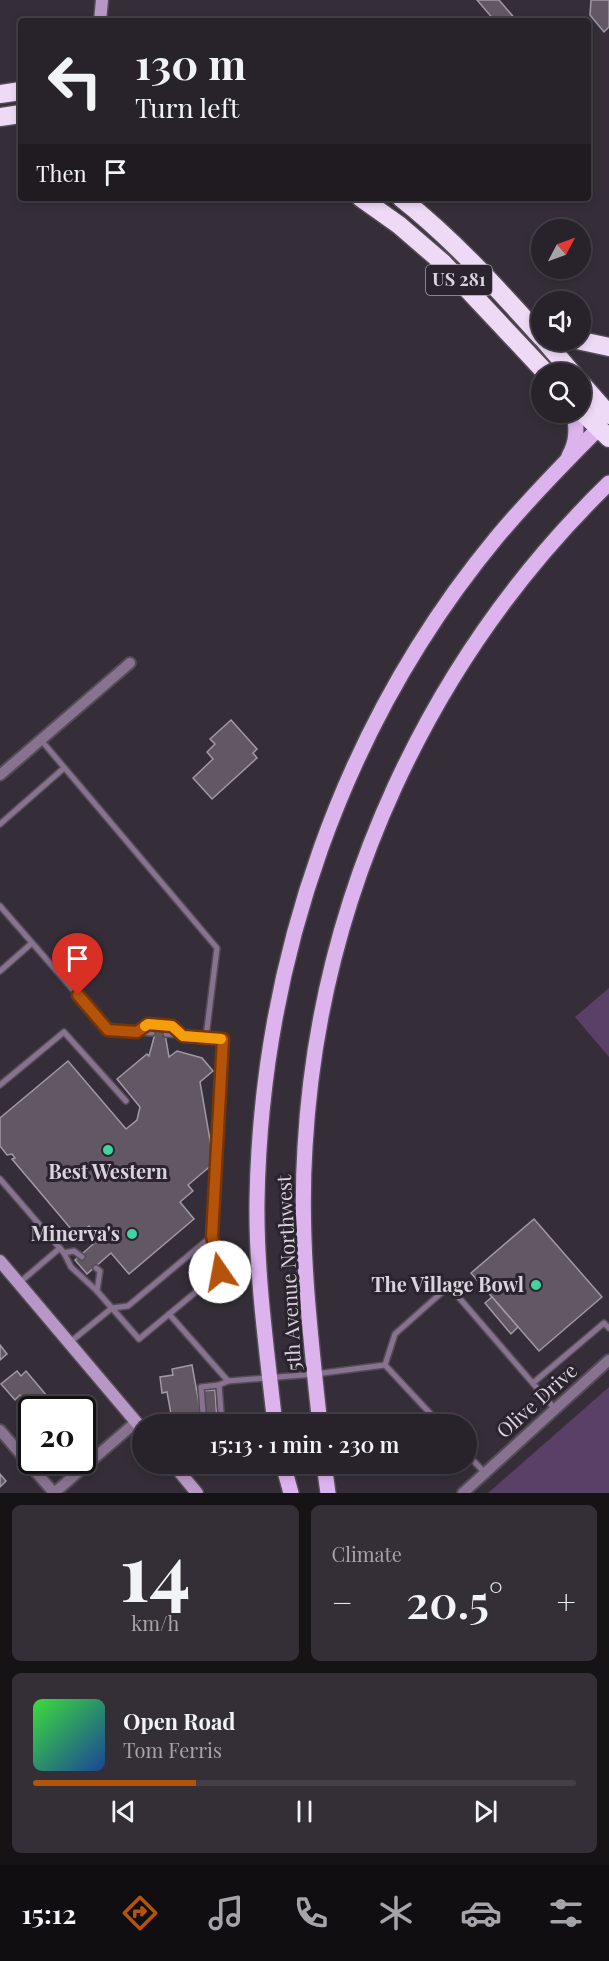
<!DOCTYPE html>
<html lang="en">
<head>
<meta charset="utf-8">
<style>
	body { margin:0; font-family:"Playfair Display",serif; background:#342f36; color:#f1f3f6; height:100vh; display:flex; flex-direction:column; font-size:22px; white-space:nowrap }
	* { box-sizing:border-box; margin:0 }
	p { font-size:20px; color:#a5a4a8 }
	.icon { flex:none; width:33px; height:33px; fill:none; stroke:currentColor; stroke-width:2; stroke-linecap:round; stroke-linejoin:round }
	.map { position:relative; height:1493px; overflow:hidden }
	.details { display:flex; flex-direction:column; gap:12px; padding:12px; background:#161317; flex:1 }
	.details>* { flex:none }
	.guide { position:absolute; left:18px; top:18px; width:573px; height:183px; border-radius:6px; box-shadow:0 3px 9px #0003,0 0 0 2px #443f47; background:#28222a; color:#f1f3f6; overflow:hidden }
	.needle { width:39px; rotate:49deg }
	.fabs { position:absolute; left:531px; top:219px; display:grid; gap:12px }
	.fabs a { display:grid; place-items:center; width:60px; height:60px; border-radius:50%; background:#28222a; box-shadow:0 3px 9px #0003,0 0 0 2px #443f47; font-size:30px }
	.speed { position:absolute; left:18px; top:1396px; display:flex; gap:12px; font-size:30px; font-weight:700; text-align:center }
	.speed>* { display:grid; place-content:center; width:78px; height:78px; border-radius:50%; background:#28222a; box-shadow:0 3px 9px #0003,0 0 0 2px #443f47; line-height:1 }
	.speed .limit { border:3px solid #111; border-radius:9px; background:#fff; color:#111 }
	.pin { position:absolute; display:grid; place-items:center; width:51px; height:51px; color:#fff; margin:-62px -26px; border-radius:50% 50% 50% 0; rotate:-45deg; box-shadow:0 0 6px #0007 }
	.pin .icon { rotate:45deg }
	.me { position:absolute; width:66px; margin:-33px; rotate:348deg; stroke-linejoin:round; filter:drop-shadow(0 0 4px #0008) }
	.turn { display:flex; align-items:center; gap:21px; height:126px; padding:0 18px; font-size:27px }
	.turn .icon { width:78px; height:78px; stroke-width:2.5 }
	.turn b { display:block; font-size:42px; line-height:51px }
	.then { display:flex; align-items:center; height:57px; padding:0 18px; background:#0003; gap:12px; font-size:22px }
	.big { font-size:45px; font-weight:600; line-height:1.1 }
	.details .tile { flex:1; display:flex; flex-direction:column; justify-content:center; gap:9px; min-width:0; padding:0 21px; border-radius:9px; background:#342f36 }
	.details .dial { align-items:center; gap:0 }
	.dial b { font-size:78px; line-height:1 }
	.song { display:flex; align-items:center; gap:18px }
	.cover { width:72px; height:72px; border-radius:9px; background:linear-gradient(135deg,hsl(120 70% 55%),hsl(220 70% 35%)) }
	.played { height:6px; border-radius:3px; background:linear-gradient(90deg,#b45309 30%,#443f47 30%) }
	.keys { display:flex; justify-content:space-around; direction:ltr }
	.heat { display:flex; justify-content:space-between; align-items:center; font-size:33px; direction:ltr }
	.details .tiles { flex:1; display:grid; gap:12px; grid-template-columns:1fr 1fr }
	.tile:last-child { grid-column:span 2 }
	.trip { position:absolute; left:132px; top:1414px; width:345px; height:60px; border-radius:30px; background:#28222a; box-shadow:0 3px 9px #0003,0 0 0 2px #443f47; font-weight:600; line-height:60px; text-align:center }
	.dock { display:flex; height:96px; justify-content:space-around; align-items:center; background:#100e11; color:#a5a4a8 }
	.dock .icon { width:42px; height:42px }
	.dock .selected { color:#b45309 }
	.dock b { font-size:27px; color:#f1f3f6 }
	.map>svg:first-child { display:block }
	.green { fill:#5a3f66 }
	.building { fill:#615864; stroke:#a198a5; stroke-width:1.5 }
	.lines { fill:none; stroke-linecap:round; stroke-linejoin:round }
	.lane-casing { stroke:#534c55; stroke-width:8 }
	.street-casing { stroke:#534c55; stroke-width:14 }
	.secondary-casing { stroke:#534c55; stroke-width:15 }
	.primary-casing { stroke:#534c55; stroke-width:18 }
	.highway-casing { stroke:#534c55; stroke-width:21 }
	.lane { stroke:#87728f; stroke-width:5 }
	.street { stroke:#87728f; stroke-width:10 }
	.secondary { stroke:#b797c5; stroke-width:12 }
	.primary { stroke:#ddb3ee; stroke-width:15 }
	.highway { stroke:#eedaf7; stroke-width:18 }
	.route-casing { stroke:#753606; stroke-width:15 }
	.route { stroke:#b45309; stroke-width:10 }
	.slow { stroke:#f59e0b; stroke-width:10 }
	.poi-dot { fill:#40d4a1; stroke:#2b242e; stroke-width:2 }
	.labels { text-anchor:middle; stroke-width:6; stroke-linejoin:round; paint-order:stroke }
	.shield { fill:#2b242e; stroke:#a59fa7; stroke-width:1.5 }
	.shield-label { font-size:18px; font-weight:bold; fill:#d9d4db }
	.poi-label { font-size:20px; font-weight:bold; fill:#d9d4db; stroke:#2b242e; text-anchor:end }
	.street-label { font-size:20px; fill:#d9d4db; stroke:#2b242e }
</style>
</head>
<body>
<div class="map">
<svg width="609" height="1493" viewBox="0 0 609 1493">
	<rect width="100%" height="100%" fill="#352e38"/>
	<g class="green">
		<path d="M609 988V1057L575 1017Z"/>
		<path d="M609 1387V1493H488Z"/>
	</g>
	<g class="building">
		<path d="M477 0H499L517 21H495Z"/>
		<path d="M591 0H609V27L604 32 590 15Z"/>
		<path d="M231 720 257 749 253 753 257 758 212 799 193 778 213 759 207 752 215 744 210 739Z"/>
		<path d="M157 1026 164 1028 169 1057 177 1051 202 1058 213 1071 200 1082 214 1163 188 1185 193 1191 180 1202 194 1219 129 1274 111 1253 87 1274 75 1260 99 1239 89 1226 77 1236 12 1159 15 1158 12 1154 7 1155 0 1146V1118L68 1061 126 1129 137 1120 140 1107 117 1079 147 1054 149 1056Z"/>
		<path d="M534 1219 602 1297 539 1351 471 1273Z"/>
		<path d="M492 1297 518 1327 511 1334 485 1303Z"/>
		<path d="M0 1345 7 1354 0 1360Z"/>
		<path d="M192 1365 202 1420 173 1425 167 1392 162 1393 160 1377 173 1375 172 1369Z"/>
		<path d="M17 1371 21 1376 26 1371 47 1396 32 1409 20 1395 15 1400 1 1384Z"/>
		<path d="M215 1390 217 1421 204 1423 202 1391Z"/>
		<path d="M0 1474 6 1481 0 1487Z"/>
	</g>
	<g class="lines">
		<g class="lane-casing">
			<g id="lane">
				<path d="M41 740 217 948 206 1037 166 1034"/>
				<path d="M0 824 64 768"/>
				<path d="M0 906 108 1030 152 1033"/>
				<path d="M0 971 32 943"/>
				<path d="M137 1032 148 1024 172 1026 183 1036"/>
				<path d="M0 1085 64 1032 126 1101"/>
				<path d="M0 1179 64 1253 71 1267 97 1291 139 1339 220 1272 212 1236"/>
				<path d="M64 1253 74 1251 82 1257"/>
				<path d="M96 1268 100 1271 97 1291"/>
				<path d="M19 1283 60 1248"/>
				<path d="M169 1314 228 1381 315 1374 385 1365 395 1334 449 1286 555 1409"/>
				<path d="M69 1343 112 1308 128 1306 212 1236 223 1039 206 1037"/>
				<path d="M385 1365 441 1425"/>
				<path d="M533 1383 604 1323 609 1328"/>
				<path d="M204 1425 201 1387 219 1385"/>
				<path d="M222 1425 219 1385 228 1381"/>
				<path d="M466 1453 485 1473"/>
				<path d="M185 1478 196 1464"/>
			</g>
		</g>
		<g class="street-casing">
			<g id="street">
				<path d="M0 775 130 663"/>
				<path d="M0 1430 54 1493"/>
				<path d="M54 1493 136 1422"/>
				<path d="M463 1493 609 1360"/>
			</g>
		</g>
		<g class="secondary-casing">
			<g id="secondary">
				<path d="M100 21 102 0"/>
				<path d="M0 1261 142 1429"/>
				<path d="M173 1464 197 1493"/>
			</g>
		</g>
		<g class="primary-casing">
			<g id="primary">
				<path d="M569 456C577 442 578 428 573 412"/>
				<path d="M275 1425C267 1351 256 1276 257 1201 261 961 343 723 497 537 529 499 563 464 598 429"/>
				<path d="M320 1425C310 1333 299 1240 305 1147 319 897 429 658 609 483"/>
				<path d="M283 1464 291 1493"/>
				<path d="M324 1464 328 1493"/>
			</g>
		</g>
		<g class="highway-casing">
			<g id="highway">
				<path d="M0 94 21 91"/>
				<path d="M0 117 21 114"/>
				<path d="M361 198 399 225 442 262 547 374"/>
				<path d="M401 198C455 241 496 287 542 338"/>
				<path d="M544 340 573 374"/>
				<path d="M577 340 609 347"/>
				<path d="M580 382 609 415"/>
				<path d="M580 410 609 438"/>
			</g>
		</g>
		<use href="#lane" class="lane"/>
		<use href="#street" class="street"/>
		<use href="#secondary" class="secondary"/>
		<use href="#primary" class="primary"/>
		<use href="#highway" class="highway"/>
	</g>
	<g class="lines">
		<g class="route-casing">
			<path id="route" d="M78 995 108 1030 137 1032 148 1024 172 1026 183 1036 223 1039 212 1236 220 1272"/>
		</g>
		<use href="#route" class="route"/>
		<path class="slow" d="M145 1026 148 1024 172 1026 183 1036 221 1039"/>
	</g>
	<g class="poi-dot">
		<circle cx="108" cy="1150" r="6"/>
		<circle cx="132" cy="1234" r="6"/>
		<circle cx="536" cy="1285" r="6"/>
	</g>
	<g class="labels">
		<rect class="shield" x="426" y="265" width="66" height="30" rx="4.5"/>
		<g class="shield-label">
			<text x="459" y="286">US 281</text>
		</g>
		<g class="poi-label">
			<text x="108" y="1179" text-anchor="middle">Best Western</text>
			<text x="120" y="1241">Minerva's</text>
			<text x="524" y="1292">The Village Bowl</text>
		</g>
		<g class="street-label">
			<text transform="translate(289 1273) rotate(-93)" y="7">5th Avenue Northwest</text>
			<text transform="translate(537 1401) rotate(-42)" y="7">Olive Drive</text>
		</g>
	</g>
</svg>
<div class="fabs">
<a><svg class="needle" viewBox="-14 -14 28 28"><path d="M0-13l5 13h-10z" fill="#e53935"/><path d="M0 13l5-13h-10z" fill="#a5a4a8"/></svg></a>
<a><svg class="icon" aria-label="sound" viewBox="0 0 24 24"><path d="M4 9h4l5-4v14l-5-4H4zM17 9q2 3 0 6"/></svg></a>
<a><svg class="icon" aria-label="search" viewBox="0 0 24 24"><circle cx="10" cy="10" r="6"/><path d="M15 15l6 6"/></svg></a>
</div>
<div class="speed"><div class="limit">20</div></div>
<div class="pin" style="left:78px;top:995px;background:#d93025"><svg class="icon" aria-label="arrive" viewBox="0 0 24 24"><path d="M6 21V4h12l-3 4 3 4H6"/></svg></div>
<svg class="me" style="left:220px;top:1272px" viewBox="-20 -20 40 40"><circle r="19" fill="#fff"/><path d="M0-13L10 11 0 6-10 11z" fill="#b45309"/></svg>
<div class="trip">15:13 · 1 min · 230 m</div>
<div class="guide">
<div class="turn"><svg class="icon" aria-label="left" viewBox="0 0 24 24"><path d="M17 20v-9H6M10 6l-5 5 5 5"/></svg><div><b>130 m</b>Turn left</div></div>
<div class="then">Then<svg class="icon" aria-label="arrive" viewBox="0 0 24 24"><path d="M6 21V4h12l-3 4 3 4H6"/></svg></div>
</div>
</div>
<section class="details">
<div class="tiles">
<div class="tile dial"><b>14</b><p>km/h</p></div>
<div class="tile"><p>Climate</p>
<div class="heat"><a>−</a><b class="big">20.5°</b><a>+</a></div>
</div>
<div class="tile">
<div class="song"><i class="cover"></i><div><b>Open Road</b><p>Tom Ferris</p></div></div>
<div class="played"></div>
<div class="keys"><svg class="icon" aria-label="previous" viewBox="0 0 24 24"><path d="M18 5L8 12l10 7zM5 5v14"/></svg><svg class="icon" aria-label="pause" viewBox="0 0 24 24"><path d="M8 5v14M16 5v14"/></svg><svg class="icon" aria-label="next" viewBox="0 0 24 24"><path d="M6 5l10 7-10 7zM19 5v14"/></svg></div>
</div>
</div>
</section>
<nav class="dock">
<b>15:12</b>
<svg class="icon selected" aria-label="directions" viewBox="0 0 24 24"><path d="M12 3l9 9-9 9-9-9zM9 14v-3h6M13 9l2 2-2 2"/></svg>
<svg class="icon" aria-label="music" viewBox="0 0 24 24"><path d="M9 18V5l10-2v13"/><circle cx="6" cy="18" r="3"/><circle cx="16" cy="16" r="3"/></svg>
<svg class="icon" aria-label="phone" viewBox="0 0 24 24"><path d="M5 4h4l2 5-3 2q2 4 5 5l2-3 5 2v4C11 20 4 13 5 4z"/></svg>
<svg class="icon" aria-label="climate" viewBox="0 0 24 24"><path d="M12 3v18M4 7l16 10M4 17L20 7"/></svg>
<svg class="icon" aria-label="car" viewBox="0 0 24 24"><path d="M5 17H2v-5l4-1 3-4h7l3 4 3 1v5h-3M9 17h6M6 11h13"/><circle cx="7" cy="17" r="2"/><circle cx="17" cy="17" r="2"/></svg>
<svg class="icon" aria-label="filters" viewBox="0 0 24 24"><path d="M4 7h16M4 17h16"/><circle cx="9" cy="7" r="2"/><circle cx="15" cy="17" r="2"/></svg>
</nav>
</body>
</html>
